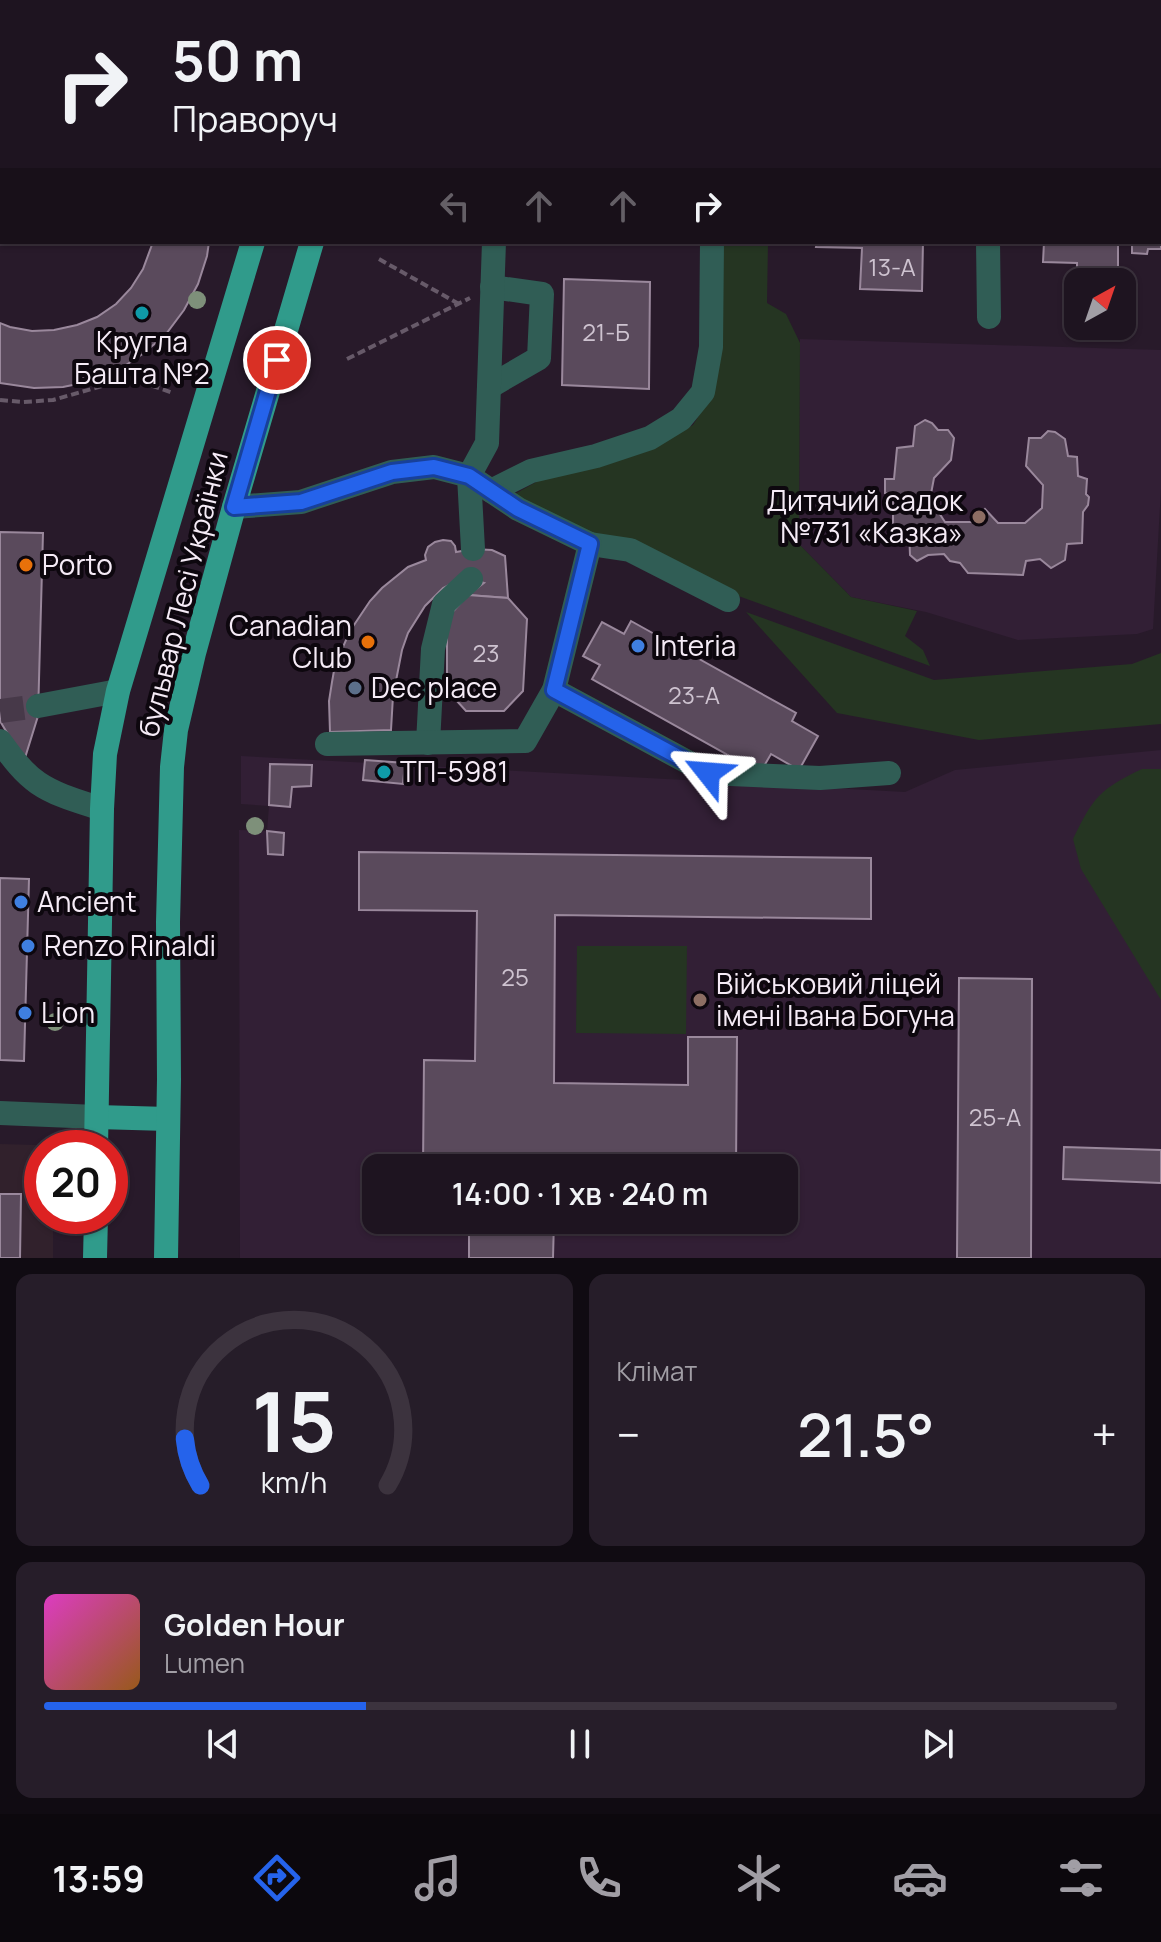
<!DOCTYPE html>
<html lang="uk">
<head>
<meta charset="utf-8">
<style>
	body { margin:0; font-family:Manrope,sans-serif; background:#261d29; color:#f1f3f6; height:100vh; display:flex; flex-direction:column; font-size:30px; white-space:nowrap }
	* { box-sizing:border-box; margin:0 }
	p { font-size:26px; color:#a19ea5 }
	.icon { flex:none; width:44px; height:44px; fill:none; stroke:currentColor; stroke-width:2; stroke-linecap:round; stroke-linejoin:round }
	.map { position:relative; height:1258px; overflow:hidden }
	.panel { display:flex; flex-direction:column; gap:16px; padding:16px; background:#100b12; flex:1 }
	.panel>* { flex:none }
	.hud { position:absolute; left:0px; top:0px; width:1162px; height:244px; box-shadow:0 2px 6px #0004,0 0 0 2px #3c333e; background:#1e1420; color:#f1f3f6; overflow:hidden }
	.needle { width:52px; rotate:40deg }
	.buttons { position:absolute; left:1064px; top:268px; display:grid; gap:16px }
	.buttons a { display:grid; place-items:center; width:72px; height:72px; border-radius:16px; background:#1e1420; box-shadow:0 2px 6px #0004,0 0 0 2px #3c333e; font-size:40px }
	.speed { position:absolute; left:24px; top:1130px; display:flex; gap:16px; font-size:40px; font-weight:700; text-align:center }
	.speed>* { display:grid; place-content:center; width:104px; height:104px; border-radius:50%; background:#1e1420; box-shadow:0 2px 6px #0004,0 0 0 2px #3c333e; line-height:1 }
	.speed .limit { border:12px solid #d22; background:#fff; color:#111 }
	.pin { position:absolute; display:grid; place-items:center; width:68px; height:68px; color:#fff; margin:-34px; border:4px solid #fff; border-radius:50%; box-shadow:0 2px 8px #0007 }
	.me { position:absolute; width:88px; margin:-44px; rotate:298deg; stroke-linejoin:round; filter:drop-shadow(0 0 6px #0008) }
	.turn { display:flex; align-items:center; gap:28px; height:168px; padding:0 40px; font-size:36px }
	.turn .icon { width:104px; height:104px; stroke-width:2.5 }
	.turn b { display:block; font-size:56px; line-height:68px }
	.lanes { display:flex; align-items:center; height:76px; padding:0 40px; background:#0003; justify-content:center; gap:40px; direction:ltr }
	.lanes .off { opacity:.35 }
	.big { font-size:60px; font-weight:600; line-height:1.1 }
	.panel .card { flex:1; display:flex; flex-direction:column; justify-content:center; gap:12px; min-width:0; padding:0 28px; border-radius:16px; background:#261d29 }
	.panel .dial { align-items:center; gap:0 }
	.dial svg { height:208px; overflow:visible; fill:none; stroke:#3c333e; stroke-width:7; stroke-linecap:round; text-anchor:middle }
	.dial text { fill:#f1f3f6; stroke:none }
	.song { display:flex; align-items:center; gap:24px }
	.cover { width:96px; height:96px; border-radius:12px; background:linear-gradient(135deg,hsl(310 70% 55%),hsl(30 70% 35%)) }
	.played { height:8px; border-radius:4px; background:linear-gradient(90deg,#2563eb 30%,#3c333e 30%) }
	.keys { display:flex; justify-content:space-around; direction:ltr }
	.heat { display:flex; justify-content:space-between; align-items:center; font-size:44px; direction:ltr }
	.panel .tiles { flex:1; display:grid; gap:16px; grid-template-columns:1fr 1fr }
	.card:last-child { grid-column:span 2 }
	.trip { position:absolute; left:362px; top:1154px; width:436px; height:80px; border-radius:16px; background:#1e1420; box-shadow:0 2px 6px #0004,0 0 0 2px #3c333e; font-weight:600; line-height:80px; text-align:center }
	.tab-bar { display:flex; height:128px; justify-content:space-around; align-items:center; background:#0c080d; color:#a19ea5 }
	.tab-bar .icon { width:56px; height:56px }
	.tab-bar .active { color:#2563eb }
	.tab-bar b { font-size:36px; color:#f1f3f6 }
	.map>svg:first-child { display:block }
	.commercial { fill:#31212c }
	.built { fill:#321f35; fill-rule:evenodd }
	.green { fill:#253522 }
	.building { fill:#5a4a5c; stroke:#9a889c; stroke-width:2 }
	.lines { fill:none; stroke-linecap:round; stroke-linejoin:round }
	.minor-tunnel { stroke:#473949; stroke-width:24; stroke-dasharray:24 12; stroke-linecap:butt }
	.path { stroke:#675a69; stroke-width:4; stroke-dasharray:8 4; stroke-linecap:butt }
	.minor { stroke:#305d55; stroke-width:24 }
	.major { stroke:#309b8b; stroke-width:24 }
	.tree { fill:#7e907a }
	.route-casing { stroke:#184099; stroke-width:20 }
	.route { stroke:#2563eb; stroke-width:14 }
	.culture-dot { fill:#0f9aa8; stroke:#0d070e; stroke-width:3 }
	.education-dot { fill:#8d6e63; stroke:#0d070e; stroke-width:3 }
	.food-dot { fill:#e8710a; stroke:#0d070e; stroke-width:3 }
	.shop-dot { fill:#3f7fe0; stroke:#0d070e; stroke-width:3 }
	.service-dot { fill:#5c6f8a; stroke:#0d070e; stroke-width:3 }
	.labels { text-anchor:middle; stroke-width:8; stroke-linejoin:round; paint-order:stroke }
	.number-label { font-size:24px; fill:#cec3d0 }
	.poi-label { font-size:28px; fill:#f5ebf6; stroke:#0d070e; text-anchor:start }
	.street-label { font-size:28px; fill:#f5ebf6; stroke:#0d070e }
</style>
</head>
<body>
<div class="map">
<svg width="1161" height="1258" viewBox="0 0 1161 1258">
	<rect width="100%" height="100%" fill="#281a2a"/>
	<path class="commercial" d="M0 1144 37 1145 42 1151V1216H53V1258H0Z"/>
	<g class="built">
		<path d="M800 339 1161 350V489L1153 629 1137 634 1018 640 926 612 851 597 799 544Z"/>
		<path d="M1161 750V1258H240L239 830 267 831 269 806 241 804V756L905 792 955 770ZM376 1168H784V1220H376Z"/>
	</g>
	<g class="green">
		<path d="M721 242H768L767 303 786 314 800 343 799 544 851 597 917 611 905 636 923 650 930 666 733 594 592 536 513 495 547 476 656 446 693 425 712 395Z"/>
		<path d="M746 612 934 680 1132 664 1161 653V724L979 740 837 713Z"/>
		<path d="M1142 769H1161V1000L1081 869 1073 839C1093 797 1100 789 1142 769Z"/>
		<path d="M577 946H687L686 1034 576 1033Z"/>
	</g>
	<g class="building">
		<path d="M1017 0H1161V85L1160 2H1017Z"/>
		<path d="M1160 168 1161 249H1148L1147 254 1132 253V242H1160Z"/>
		<path d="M153 242H209L207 256 198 284 184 310 166 334 144 353 120 369 92 381 63 387 34 388 0 383V323L10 327 32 331 54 330 77 325 97 317 116 304 131 288 143 269Z"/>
		<path d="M817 242H923L922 291 860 289 862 248 816 247Z"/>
		<path d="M1044 242H1118V272L1077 271V263L1043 262Z"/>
		<path d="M564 279 650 282 649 389 562 385Z"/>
		<path d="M925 420 932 423 938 430H948L954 438 951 460 934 478 930 499 945 522H974L985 509 998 523H1025L1042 508 1043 485 1026 466 1029 438H1041L1048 431 1055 432 1065 439 1068 456 1077 457 1078 476 1087 479 1086 494 1089 497 1088 505 1083 512 1082 543 1067 544 1065 560 1051 568 1040 559 1026 561 1023 575 968 573 960 563 950 561 944 554 928 555 917 561 910 555 909 531H893V494L885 493V479H894L897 448 913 446 915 426Z"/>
		<path d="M0 532 43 533 38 716 24 761 0 721Z"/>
		<path d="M443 540 451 541 455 546 456 552 473 549 492 550 505 556 508 598 468 595 484 583 471 579 453 583 443 588 425 606 408 633 402 650 393 696 391 730 330 732 329 701 332 682 335 665 350 631 370 601 382 588 408 567 426 560 425 555 428 547 435 542Z"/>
		<path d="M468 595 508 598 527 619 523 691 504 711H466L447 690V618Z"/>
		<path d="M631 621 796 713 792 721 818 736 799 770 771 754 760 773 592 679 600 665 583 656 602 622 624 634Z"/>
		<path d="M365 760 405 763 403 784 363 780Z"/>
		<path d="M270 764 312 765 311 786 292 787 290 807 269 805Z"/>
		<path d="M267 831 284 833 283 855 268 854Z"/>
		<path d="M359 852 871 858V919L555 915 554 1083 688 1085V1037H737L736 1168H423L424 1060 475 1061 477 911 359 910Z"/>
		<path d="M0 878 29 879 24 1061 0 1060Z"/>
		<path d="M959 978 1032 979 1031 1258H957Z"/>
		<path d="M1064 1147 1161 1150V1183L1063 1179Z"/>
		<path d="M0 1194H21L20 1258H0Z"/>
		<path d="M469 1220H554L553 1258H469Z"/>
		<rect x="695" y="1220" width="40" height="12"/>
	</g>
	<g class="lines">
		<path class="minor-tunnel" d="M0 711 38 706"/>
		<g class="path">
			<path d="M23 0 26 2"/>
			<path d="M184 0 185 2"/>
			<path d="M251 2V0"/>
			<path d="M379 259 459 304"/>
			<path d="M347 359 470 298"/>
			<path d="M0 400 23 402 53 400 130 378 173 393"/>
		</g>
		<g class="minor">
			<path d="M63 0 67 2"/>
			<path d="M143 2 144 0"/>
			<path d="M502 2V0"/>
			<path d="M723 2V0"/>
			<path d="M988 242 989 317"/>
			<path d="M489 387 539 358 542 294 492 287"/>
			<path d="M491 491 531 471 596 456 650 438 681 419 703 392 711 347 712 242"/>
			<path d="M234 507 301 502 392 472 434 467 469 476 518 509 590 544 630 550 728 600"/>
			<path d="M590 544 554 690 708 773 820 778 889 773"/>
			<path d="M473 549 469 476 487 443 494 242"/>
			<path d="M38 706 118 691"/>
			<path d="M0 741C11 756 22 772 38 783 57 796 81 802 102 809"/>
			<path d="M428 743 433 649 444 604 471 579"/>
			<path d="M327 744 525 741 554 690"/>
			<path d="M0 1113 97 1117"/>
		</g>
		<g class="major">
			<path d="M293 2V0"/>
			<path d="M361 2V0"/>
			<path d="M97 1117 168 1119"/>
			<path d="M96 1148 102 809 105 754 118 691 253 242"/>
			<path d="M95 1258 96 1216"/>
			<path d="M166 1258 169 1079 168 922 172 767 176 730 194 653 234 507 312 242"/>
		</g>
	</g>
	<g class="tree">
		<circle cx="197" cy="300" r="9"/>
		<circle cx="111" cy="377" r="9"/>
		<circle cx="255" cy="826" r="9"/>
		<circle cx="55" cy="1022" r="9"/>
	</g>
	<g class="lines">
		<g class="route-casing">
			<path id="route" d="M277 360 234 507 301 502 392 472 434 467 469 476 518 509 590 544 554 690 708 773"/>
		</g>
		<use href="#route" class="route"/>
	</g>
	<g class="culture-dot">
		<circle cx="142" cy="313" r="8"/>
		<circle cx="384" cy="772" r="8"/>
	</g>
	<g class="education-dot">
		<circle cx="979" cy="517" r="8"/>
		<circle cx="700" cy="1000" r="8"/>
	</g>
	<g class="food-dot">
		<circle cx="26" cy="565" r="8"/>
		<circle cx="368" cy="642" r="8"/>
	</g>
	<g class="shop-dot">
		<circle cx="638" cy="646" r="8"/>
		<circle cx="21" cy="902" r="8"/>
		<circle cx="28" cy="946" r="8"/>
		<circle cx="25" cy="1013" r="8"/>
	</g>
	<circle class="service-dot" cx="355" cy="688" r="8"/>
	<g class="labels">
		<g class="number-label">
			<text x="892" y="276">13-А</text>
			<text x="606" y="341">21-Б</text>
			<text x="486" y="662">23</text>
			<text x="694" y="704">23-А</text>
			<text x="515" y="986">25</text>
			<text x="995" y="1126">25-А</text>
		</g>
		<g class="poi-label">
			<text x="142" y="352" text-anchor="middle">Кругла<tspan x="142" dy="32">Башта №2</tspan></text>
			<text x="963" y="511" text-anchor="end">Дитячий садок<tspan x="963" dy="32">№731 «Казка»</tspan></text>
			<text x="42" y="575">Porto</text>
			<text x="352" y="636" text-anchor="end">Canadian<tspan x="352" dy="32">Club</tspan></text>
			<text x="654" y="656">Interia</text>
			<text x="371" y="698">Dec place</text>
			<text x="400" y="782">ТП-5981</text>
			<text x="37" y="912">Ancient</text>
			<text x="44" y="956">Renzo Rinaldi</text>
			<text x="716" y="994">Військовий ліцей<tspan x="716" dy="32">імені Івана Богуна</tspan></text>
			<text x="41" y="1023">Lion</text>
		</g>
		<g class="street-label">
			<text transform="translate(183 594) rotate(-76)" y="10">бульвар Лесі Українки</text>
		</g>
	</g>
</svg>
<div class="buttons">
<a><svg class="needle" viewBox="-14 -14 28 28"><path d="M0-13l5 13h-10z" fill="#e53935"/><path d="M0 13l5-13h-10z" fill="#a19ea5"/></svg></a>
</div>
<div class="speed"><div class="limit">20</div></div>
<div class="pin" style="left:277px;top:360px;background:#d93025"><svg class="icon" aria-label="arrive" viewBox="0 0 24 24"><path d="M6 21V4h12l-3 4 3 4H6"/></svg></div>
<svg class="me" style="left:708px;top:773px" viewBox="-20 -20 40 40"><path d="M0-17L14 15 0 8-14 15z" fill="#2563eb" stroke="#fff" stroke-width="4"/></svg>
<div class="trip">14:00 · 1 хв · 240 m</div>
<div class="hud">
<div class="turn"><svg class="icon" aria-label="right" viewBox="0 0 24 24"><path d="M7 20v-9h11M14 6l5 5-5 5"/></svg><div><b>50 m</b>Праворуч</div></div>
<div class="lanes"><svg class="icon off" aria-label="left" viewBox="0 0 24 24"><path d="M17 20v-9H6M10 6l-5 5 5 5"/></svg><svg class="icon off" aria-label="ahead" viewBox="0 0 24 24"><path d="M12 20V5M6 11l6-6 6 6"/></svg><svg class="icon off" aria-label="ahead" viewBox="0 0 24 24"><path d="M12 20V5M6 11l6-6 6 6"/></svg><svg class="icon" aria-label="right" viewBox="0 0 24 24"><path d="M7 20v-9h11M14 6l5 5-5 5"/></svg></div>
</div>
</div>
<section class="panel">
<div class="tiles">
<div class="card dial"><svg viewBox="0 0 100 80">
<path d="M14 69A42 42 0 1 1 86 69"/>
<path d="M14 69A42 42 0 0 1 8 51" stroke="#2563eb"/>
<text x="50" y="56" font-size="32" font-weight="700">15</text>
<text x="50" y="72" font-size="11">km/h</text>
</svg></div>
<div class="card"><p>Клімат</p>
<div class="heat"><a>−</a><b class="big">21.5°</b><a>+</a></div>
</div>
<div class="card">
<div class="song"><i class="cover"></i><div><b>Golden Hour</b><p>Lumen</p></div></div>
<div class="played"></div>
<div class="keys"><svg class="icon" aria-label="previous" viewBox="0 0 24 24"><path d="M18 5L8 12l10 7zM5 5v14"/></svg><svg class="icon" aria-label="pause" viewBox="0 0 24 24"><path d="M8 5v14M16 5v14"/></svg><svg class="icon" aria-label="next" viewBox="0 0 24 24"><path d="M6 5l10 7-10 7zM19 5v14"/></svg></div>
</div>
</div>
</section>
<nav class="tab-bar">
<b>13:59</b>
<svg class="icon active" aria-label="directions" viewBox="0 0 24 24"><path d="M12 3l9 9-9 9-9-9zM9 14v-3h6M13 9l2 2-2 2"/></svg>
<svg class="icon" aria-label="music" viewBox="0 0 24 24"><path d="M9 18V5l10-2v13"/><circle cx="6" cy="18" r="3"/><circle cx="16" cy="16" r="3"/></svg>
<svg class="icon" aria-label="phone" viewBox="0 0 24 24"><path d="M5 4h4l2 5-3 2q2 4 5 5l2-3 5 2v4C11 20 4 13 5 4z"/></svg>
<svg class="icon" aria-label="climate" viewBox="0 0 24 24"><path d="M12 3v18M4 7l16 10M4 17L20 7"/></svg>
<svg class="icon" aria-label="car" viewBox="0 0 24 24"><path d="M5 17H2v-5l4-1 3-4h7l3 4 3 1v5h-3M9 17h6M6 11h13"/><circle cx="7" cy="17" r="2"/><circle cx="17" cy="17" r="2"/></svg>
<svg class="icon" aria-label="filters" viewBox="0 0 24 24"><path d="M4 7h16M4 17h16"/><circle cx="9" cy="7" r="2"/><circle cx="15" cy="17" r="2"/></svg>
</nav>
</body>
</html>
